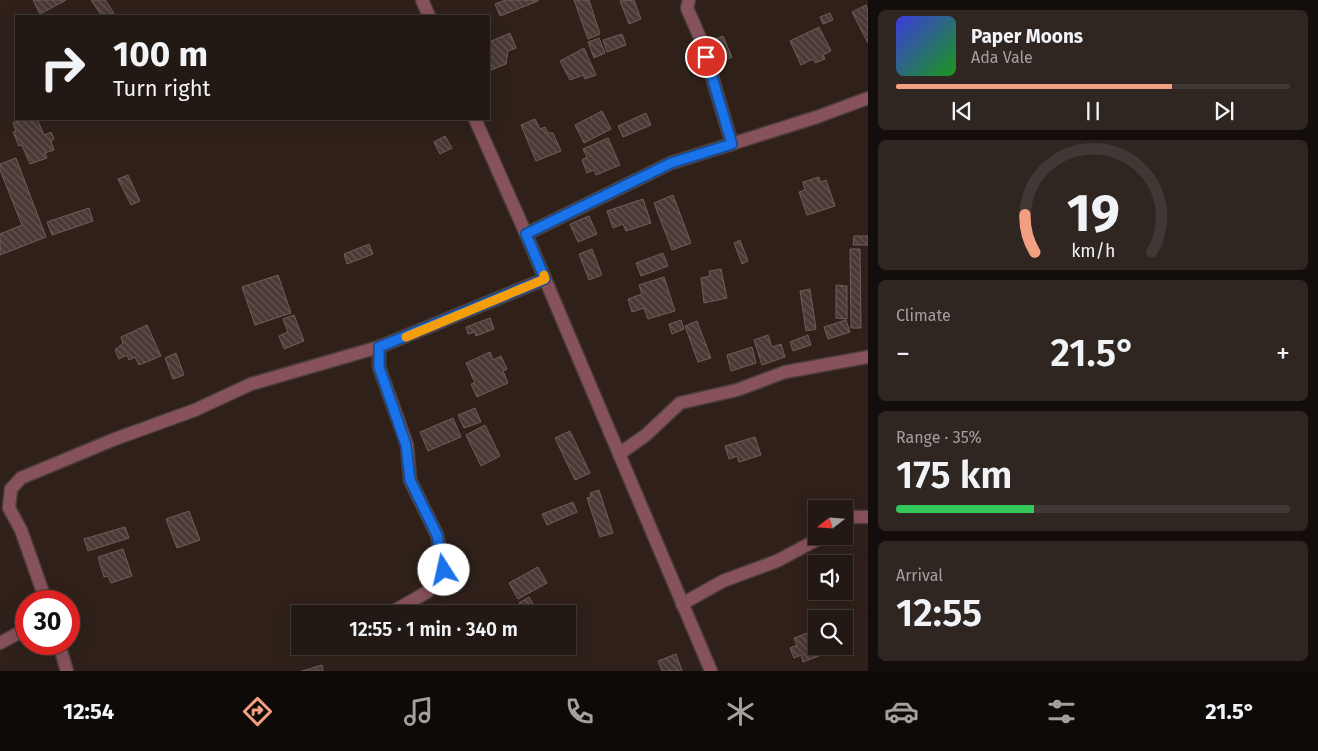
<!DOCTYPE html>
<html lang="en">
<head>
<meta charset="utf-8">
<style>
	body { margin:0; font-family:"Fira Sans",sans-serif; background:#2f2622; color:#f1f3f6; height:100vh; display:flex; flex-direction:column; font-size:19px; white-space:nowrap }
	* { box-sizing:border-box; margin:0 }
	p { font-size:16px; color:#a3a0a0 }
	.icon { flex:none; width:28px; height:28px; fill:none; stroke:currentColor; stroke-width:2; stroke-linecap:round; stroke-linejoin:round }
	.map { position:relative; flex:1; overflow:hidden }
	.panel { display:flex; flex-direction:column; gap:10px; padding:10px; background:#130e0b; width:450px }
	.panel>* { flex:none }
	.hud { position:absolute; left:15px; top:15px; width:475px; height:105px; border-radius:0px; box-shadow:0 5px 20px #0002,0 0 0 1px #403834; background:#231914; color:#f1f3f6; overflow:hidden }
	.needle { width:32px; rotate:253deg }
	.buttons { position:absolute; left:808px; top:500px; display:grid; gap:10px }
	.buttons a { display:grid; place-items:center; width:45px; height:45px; border-radius:0px; background:#231914; box-shadow:0 5px 20px #0002,0 0 0 1px #403834; font-size:25px }
	.speed { position:absolute; left:15px; top:590px; display:flex; gap:10px; font-size:25px; font-weight:700; text-align:center }
	.speed>* { display:grid; place-content:center; width:65px; height:65px; border-radius:50%; background:#231914; box-shadow:0 5px 20px #0002,0 0 0 1px #403834; line-height:1 }
	.speed .limit { border:8px solid #d22; background:#fff; color:#111 }
	.pin { position:absolute; display:grid; place-items:center; width:42px; height:42px; color:#fff; margin:-21px; border:2px solid #fff; border-radius:50%; box-shadow:0 1px 5px #0007 }
	.me { position:absolute; width:55px; margin:-28px; rotate:350deg; stroke-linejoin:round; filter:drop-shadow(0 0 4px #0008) }
	.turn { display:flex; align-items:center; gap:18px; height:105px; padding:0 15px; font-size:22px }
	.turn .icon { width:65px; height:65px; stroke-width:2.5 }
	.turn b { display:block; font-size:35px; line-height:42px }
	.big { font-size:38px; font-weight:600; line-height:1.1 }
	.panel .card { flex:1; display:flex; flex-direction:column; justify-content:center; gap:8px; min-width:0; padding:0 18px; border-radius:8px; background:#2f2622 }
	.panel .dial { align-items:center; gap:0 }
	.dial svg { height:130px; overflow:visible; fill:none; stroke:#403834; stroke-width:7; stroke-linecap:round; text-anchor:middle }
	.dial text { fill:#f1f3f6; stroke:none }
	.song { display:flex; align-items:center; gap:15px }
	.cover { width:60px; height:60px; border-radius:8px; background:linear-gradient(135deg,hsl(240 70% 55%),hsl(120 70% 35%)) }
	.played { height:5px; border-radius:2px; background:linear-gradient(90deg,#f39f82 70%,#403834 70%) }
	.keys { display:flex; justify-content:space-around; direction:ltr }
	.heat { display:flex; justify-content:space-between; align-items:center; font-size:28px; direction:ltr }
	.charge { height:8px; border-radius:4px; background:linear-gradient(90deg,#34c759 35%,#403834 0) }
	.trip { position:absolute; left:291px; top:605px; width:285px; height:50px; border-radius:0px; background:#231914; box-shadow:0 5px 20px #0002,0 0 0 1px #403834; font-weight:600; line-height:50px; text-align:center }
	.tab-bar { display:flex; height:80px; justify-content:space-around; align-items:center; background:#0e0a08; color:#a3a0a0 }
	.tab-bar .icon { width:35px; height:35px }
	.tab-bar .current { color:#f39f82 }
	.tab-bar b { font-size:22px; color:#f1f3f6 }
	main { display:flex; flex:1; min-height:0 }
	.map>svg:first-child { display:block }
	.building { fill:url(#building-back-hatch); stroke:#705d58 }
	.lines { fill:none; stroke-linecap:round; stroke-linejoin:round }
	.minor-casing { stroke:#4b3d37; stroke-width:15 }
	.tertiary-casing { stroke:#4b3d37; stroke-width:15 }
	.minor { stroke:#87525c; stroke-width:12 }
	.tertiary { stroke:#87525c; stroke-width:12 }
	.route-casing { stroke:#114b97; stroke-width:12 }
	.route { stroke:#1a73e8; stroke-width:9 }
	.slow { stroke:#f59e0b; stroke-width:9 }
</style>
</head>
<body>
<main>
<div class="map">
<svg width="868" height="671" viewBox="0 0 868 671">
	<defs>
		<pattern id="building-back-hatch" width="6" height="6" patternUnits="userSpaceOnUse" patternTransform="scale(1.25)"><rect width="6" height="6" fill="#4a3935"/><path d="M-1 5l2 2M0 0l6 6M5-1l2 2" fill="none" stroke="#645551"/></pattern>
	</defs>
	<rect width="100%" height="100%" fill="#2f211a"/>
	<g class="building">
		<path d="M33 0H66L40 14Z"/>
		<path d="M91 0H105L114 13 110 16H102Z"/>
		<path d="M506 0H538V1L500 16 495 4Z"/>
		<path d="M574 0H589L600 34 588 39Z"/>
		<path d="M634 0 641 19 629 24 620 1Z"/>
		<path d="M866 5 868 10V43L852 12Z"/>
		<path d="M830 13 833 20 823 24 820 17Z"/>
		<path d="M819 27 831 51 823 55 825 59 815 63 813 59 801 65 790 41Z"/>
		<path d="M510 33 516 48 508 51 506 64 491 70 489 42Z"/>
		<path d="M622 34 626 45 607 52 603 40Z"/>
		<path d="M723 36 732 57 724 60 716 39Z"/>
		<path d="M599 38 605 53 594 58 588 42Z"/>
		<path d="M584 48 596 75 585 79 583 75 570 80 560 61Z"/>
		<path d="M602 111 611 129 584 143 575 125Z"/>
		<path d="M646 113 651 125 623 137 618 126Z"/>
		<path d="M23 119H37L44 135 51 132 54 139 51 141 54 150 45 153 47 158 30 164 22 145 19 146 13 132 16 131 13 123Z"/>
		<path d="M535 119 540 129 545 127 548 133H553L561 151 536 161 521 125Z"/>
		<path d="M445 136 452 148 440 154 434 142Z"/>
		<path d="M608 138 620 165 596 175 594 170 587 173 582 160 587 157 583 149Z"/>
		<path d="M16 158 46 237 0 255V234L22 225 0 170V164Z"/>
		<path d="M128 175 140 201 131 205 118 179Z"/>
		<path d="M819 177 820 182 826 180 835 206 807 215 799 192 805 190 803 182Z"/>
		<path d="M673 195 691 243 672 250 654 203Z"/>
		<path d="M643 199 651 223 626 231 623 224 613 228 607 211Z"/>
		<path d="M89 208 93 221 52 235 47 222Z"/>
		<path d="M589 216 597 234 578 242 570 224Z"/>
		<path d="M854 236H868V245H853Z"/>
		<path d="M740 240 748 261 742 264 734 243Z"/>
		<path d="M369 244 373 254 347 264 344 254Z"/>
		<path d="M592 249 602 275 589 280 579 254Z"/>
		<path d="M850 249H860L861 328H851Z"/>
		<path d="M663 253 668 266 641 276 636 263Z"/>
		<path d="M721 269 727 298 704 303 701 278 710 276 709 271Z"/>
		<path d="M278 275 291 313 255 325 242 287Z"/>
		<path d="M664 277 675 311 648 319 644 308 632 312 628 299 642 294 639 285Z"/>
		<path d="M836 285 847 286V319L836 318Z"/>
		<path d="M810 289 816 329 806 331 800 291Z"/>
		<path d="M294 315 304 341 284 349 279 336 288 332 283 319Z"/>
		<path d="M490 318 494 329 476 336 475 332 468 334 466 327Z"/>
		<path d="M681 320 684 329 672 334 669 324Z"/>
		<path d="M846 320 850 332 828 339 824 327Z"/>
		<path d="M697 321 711 358 698 362 685 326Z"/>
		<path d="M147 325 161 356 139 365 135 357 129 360 127 355 119 359 115 350 123 343 121 337Z"/>
		<path d="M768 335 772 347 781 344 785 357 762 365 754 340Z"/>
		<path d="M808 335 811 345 793 351 790 342Z"/>
		<path d="M752 347 756 363 731 371 727 355Z"/>
		<path d="M490 352 493 360 501 356 507 369 503 371 508 383 477 397 471 384 475 383 466 363Z"/>
		<path d="M176 353 184 375 173 379 165 358Z"/>
		<path d="M475 408 481 422 464 428 458 415Z"/>
		<path d="M453 418 461 437 428 451 420 432Z"/>
		<path d="M485 425 500 456 481 466 466 435Z"/>
		<path d="M570 431 590 473 575 480 555 438Z"/>
		<path d="M755 437 761 455 739 462 737 456 729 459 725 446Z"/>
		<path d="M599 490 613 533 600 537 587 498 591 497 590 493Z"/>
		<path d="M573 502 577 512 547 525 542 514Z"/>
		<path d="M189 511 200 540 177 548 166 519Z"/>
		<path d="M125 527 129 538 88 551 84 539Z"/>
		<path d="M123 549 132 576 111 583 108 576 104 577 98 557Z"/>
		<path d="M538 567 547 583 518 599 509 583Z"/>
		<path d="M529 597 539 614H525L519 603Z"/>
		<path d="M815 630 816 646H821L824 654 803 662 801 655 794 658 790 648 797 645 794 638Z"/>
		<path d="M676 654 682 671H662L658 661Z"/>
		<path d="M322 665 323 671H302Z"/>
	</g>
	<g class="lines">
		<g class="minor-casing">
			<g id="minor">
				<path d="M689 0 687 8 701 40 732 144"/>
				<path d="M526 234 671 163 817 117 868 98"/>
				<path d="M619 454 646 435 680 403 737 390 785 372 868 357"/>
				<path d="M844 522 851 517H868"/>
				<path d="M46 601 21 530 9 508 11 489 21 478 115 439 195 410 251 384 379 347"/>
				<path d="M682 604 723 581 777 561 824 536"/>
				<path d="M389 614 427 592 437 583 444 570 437 535 410 480 407 445 379 367V347L545 279"/>
				<path d="M0 643 26 629"/>
				<path d="M59 644 67 671"/>
			</g>
		</g>
		<g class="tertiary-casing">
			<g id="tertiary">
				<path d="M422 0 429 16"/>
				<path d="M475 119 526 234 711 671"/>
			</g>
		</g>
		<use href="#minor" class="minor"/>
		<use href="#tertiary" class="tertiary"/>
	</g>
	<g class="lines">
		<g class="route-casing">
			<path id="route" d="M444 570 437 535 410 480 406 445 379 367V347L545 279 526 234 671 163 732 144 706 57"/>
		</g>
		<use href="#route" class="route"/>
		<path class="slow" d="M406 337 545 279 544 275"/>
	</g>
</svg>
<div class="buttons">
<a><svg class="needle" viewBox="-14 -14 28 28"><path d="M0-13l5 13h-10z" fill="#e53935"/><path d="M0 13l5-13h-10z" fill="#a3a0a0"/></svg></a>
<a><svg class="icon" aria-label="sound" viewBox="0 0 24 24"><path d="M4 9h4l5-4v14l-5-4H4zM17 9q2 3 0 6"/></svg></a>
<a><svg class="icon" aria-label="search" viewBox="0 0 24 24"><circle cx="10" cy="10" r="6"/><path d="M15 15l6 6"/></svg></a>
</div>
<div class="speed"><div class="limit">30</div></div>
<div class="pin" style="left:706px;top:57px;background:#d93025"><svg class="icon" aria-label="arrive" viewBox="0 0 24 24"><path d="M6 21V4h12l-3 4 3 4H6"/></svg></div>
<svg class="me" style="left:444px;top:570px" viewBox="-20 -20 40 40"><circle r="19" fill="#fff"/><path d="M0-13L10 11 0 6-10 11z" fill="#1a73e8"/></svg>
<div class="trip">12:55 · 1 min · 340 m</div>
<div class="hud">
<div class="turn"><svg class="icon" aria-label="right" viewBox="0 0 24 24"><path d="M7 20v-9h11M14 6l5 5-5 5"/></svg><div><b>100 m</b>Turn right</div></div>
</div>
</div>
<section class="panel">
<div class="card">
<div class="song"><i class="cover"></i><div><b>Paper Moons</b><p>Ada Vale</p></div></div>
<div class="played"></div>
<div class="keys"><svg class="icon" aria-label="previous" viewBox="0 0 24 24"><path d="M18 5L8 12l10 7zM5 5v14"/></svg><svg class="icon" aria-label="pause" viewBox="0 0 24 24"><path d="M8 5v14M16 5v14"/></svg><svg class="icon" aria-label="next" viewBox="0 0 24 24"><path d="M6 5l10 7-10 7zM19 5v14"/></svg></div>
</div>
<div class="card dial"><svg viewBox="0 0 100 80">
<path d="M14 69A42 42 0 1 1 86 69"/>
<path d="M14 69A42 42 0 0 1 8 46" stroke="#f39f82"/>
<text x="50" y="56" font-size="32" font-weight="700">19</text>
<text x="50" y="72" font-size="11">km/h</text>
</svg></div>
<div class="card"><p>Climate</p>
<div class="heat"><a>−</a><b class="big">21.5°</b><a>+</a></div>
</div>
<div class="card"><p>Range · 35%</p><b class="big">175 km</b><div class="charge"></div></div>
<div class="card"><p>Arrival</p><b class="big">12:55</b></div>
</section>
</main>
<nav class="tab-bar">
<b>12:54</b>
<svg class="icon current" aria-label="directions" viewBox="0 0 24 24"><path d="M12 3l9 9-9 9-9-9zM9 14v-3h6M13 9l2 2-2 2"/></svg>
<svg class="icon" aria-label="music" viewBox="0 0 24 24"><path d="M9 18V5l10-2v13"/><circle cx="6" cy="18" r="3"/><circle cx="16" cy="16" r="3"/></svg>
<svg class="icon" aria-label="phone" viewBox="0 0 24 24"><path d="M5 4h4l2 5-3 2q2 4 5 5l2-3 5 2v4C11 20 4 13 5 4z"/></svg>
<svg class="icon" aria-label="climate" viewBox="0 0 24 24"><path d="M12 3v18M4 7l16 10M4 17L20 7"/></svg>
<svg class="icon" aria-label="car" viewBox="0 0 24 24"><path d="M5 17H2v-5l4-1 3-4h7l3 4 3 1v5h-3M9 17h6M6 11h13"/><circle cx="7" cy="17" r="2"/><circle cx="17" cy="17" r="2"/></svg>
<svg class="icon" aria-label="filters" viewBox="0 0 24 24"><path d="M4 7h16M4 17h16"/><circle cx="9" cy="7" r="2"/><circle cx="15" cy="17" r="2"/></svg>
<b>21.5°</b>
</nav>
</body>
</html>
